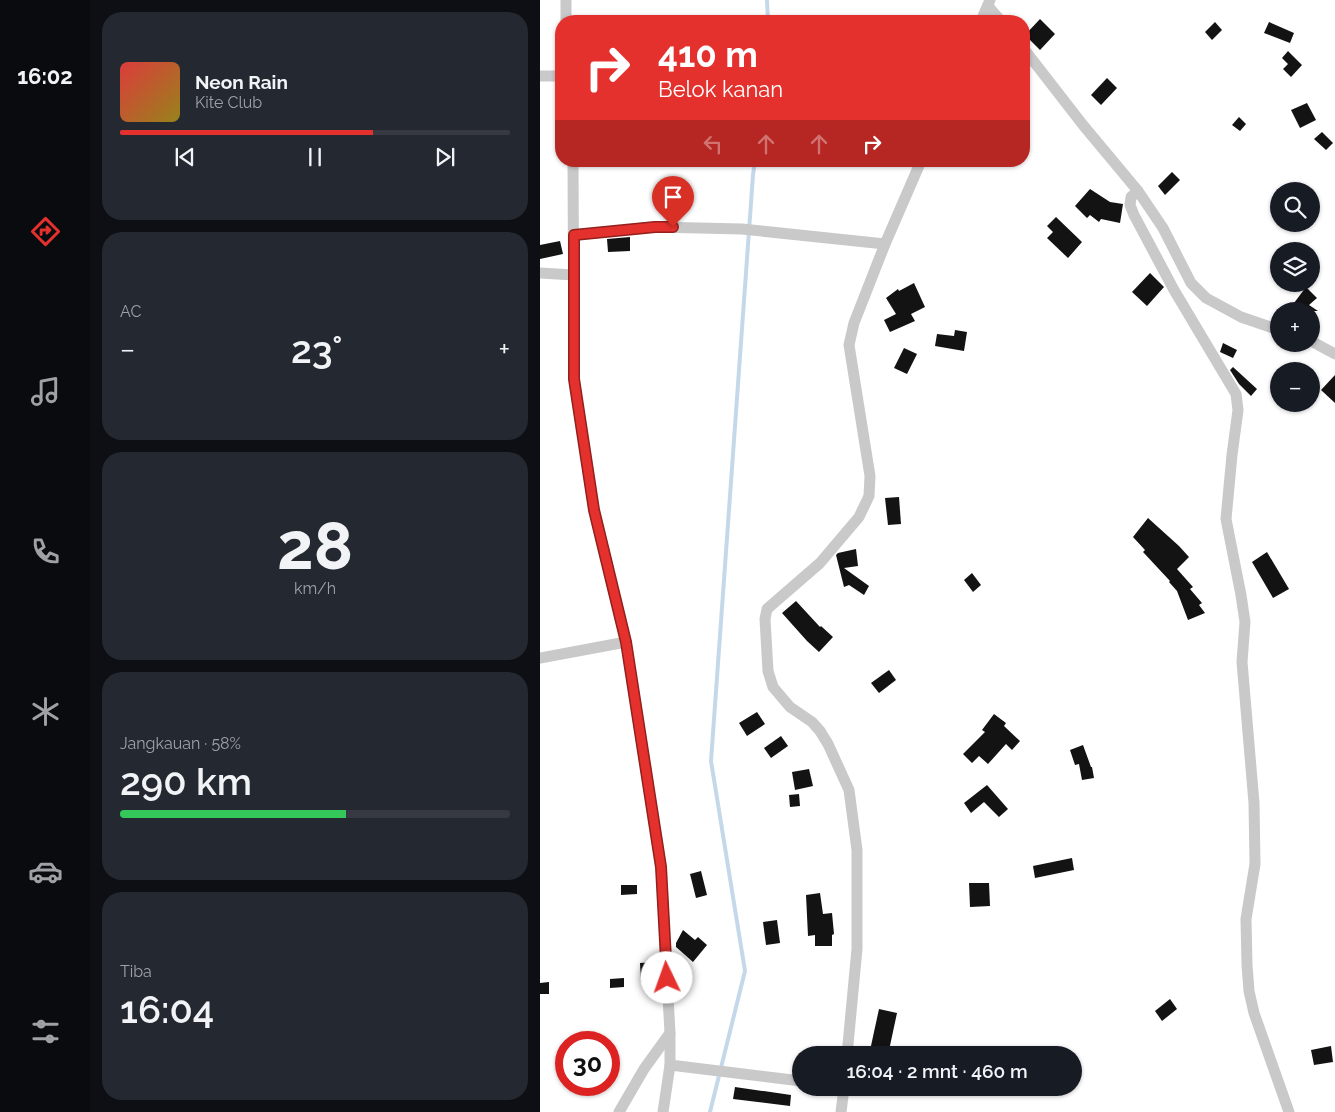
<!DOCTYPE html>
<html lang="id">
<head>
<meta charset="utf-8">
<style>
	body { margin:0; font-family:Raleway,sans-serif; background:#242831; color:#f1f3f6; height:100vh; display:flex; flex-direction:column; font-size:19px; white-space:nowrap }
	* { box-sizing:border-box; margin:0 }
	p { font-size:16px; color:#9ea1a6 }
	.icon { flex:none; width:28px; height:28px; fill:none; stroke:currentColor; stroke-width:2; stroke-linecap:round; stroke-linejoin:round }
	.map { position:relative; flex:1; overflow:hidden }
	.panel { display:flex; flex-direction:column; gap:12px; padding:12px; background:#0d0f14; width:450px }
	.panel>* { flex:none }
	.guide { position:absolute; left:15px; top:15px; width:475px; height:152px; border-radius:20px; box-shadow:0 1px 4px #0004; background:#e4312d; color:#fff; overflow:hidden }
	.tools { position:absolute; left:730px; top:182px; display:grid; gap:10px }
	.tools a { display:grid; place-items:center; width:50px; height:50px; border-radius:50%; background:#171b24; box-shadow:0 1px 4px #0004; font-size:25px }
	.speed { position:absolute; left:15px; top:1031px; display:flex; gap:10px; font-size:25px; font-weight:700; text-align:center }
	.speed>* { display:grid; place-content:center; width:65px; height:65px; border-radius:50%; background:#171b24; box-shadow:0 1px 4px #0004; line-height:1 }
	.speed .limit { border:8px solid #d22; background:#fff; color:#111 }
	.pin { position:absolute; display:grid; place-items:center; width:42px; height:42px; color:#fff; margin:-51px -21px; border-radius:50% 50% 50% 0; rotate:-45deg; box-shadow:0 0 5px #0007 }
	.pin .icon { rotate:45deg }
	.me { position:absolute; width:55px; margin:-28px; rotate:357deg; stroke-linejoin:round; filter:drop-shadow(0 0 4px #0008) }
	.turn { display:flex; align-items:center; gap:18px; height:105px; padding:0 20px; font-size:22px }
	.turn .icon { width:65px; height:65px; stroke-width:2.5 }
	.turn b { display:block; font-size:35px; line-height:42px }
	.lanes { display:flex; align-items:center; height:48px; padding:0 20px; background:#0003; justify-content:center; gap:25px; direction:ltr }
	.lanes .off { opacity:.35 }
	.big { font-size:38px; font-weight:600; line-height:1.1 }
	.panel .card { flex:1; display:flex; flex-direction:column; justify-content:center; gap:8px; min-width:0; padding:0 18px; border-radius:20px; background:#242831 }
	.panel .dial { align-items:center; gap:0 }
	.dial b { font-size:65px; line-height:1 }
	.song { display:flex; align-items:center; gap:15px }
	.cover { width:60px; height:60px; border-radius:8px; background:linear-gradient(135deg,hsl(0 70% 55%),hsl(50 70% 35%)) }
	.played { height:5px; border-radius:2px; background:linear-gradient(90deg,#e4312d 65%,#363941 65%) }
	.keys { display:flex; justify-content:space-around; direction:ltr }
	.heat { display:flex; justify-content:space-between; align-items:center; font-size:28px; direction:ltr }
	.charge { height:8px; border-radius:4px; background:linear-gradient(90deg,#34c759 58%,#363941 0) }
	.trip { position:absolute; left:252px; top:1046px; width:290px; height:50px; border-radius:25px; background:#171b24; box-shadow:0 1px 4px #0004; font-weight:600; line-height:50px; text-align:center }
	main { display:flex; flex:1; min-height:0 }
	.tab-bar { display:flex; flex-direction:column; width:90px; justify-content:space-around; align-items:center; background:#090b0e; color:#9ea1a6 }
	.tab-bar .icon { width:35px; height:35px }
	.tab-bar .on { color:#e4312d }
	.tab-bar b { font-size:22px; color:#f1f3f6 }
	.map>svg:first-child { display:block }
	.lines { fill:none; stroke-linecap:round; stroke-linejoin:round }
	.stream { stroke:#c5d8ea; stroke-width:4 }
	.building { fill:#131313 }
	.street { stroke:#c9c9c9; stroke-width:11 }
	.route-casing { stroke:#94201d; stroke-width:12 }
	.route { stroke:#e4312d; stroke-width:9 }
</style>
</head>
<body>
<main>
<nav class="tab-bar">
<b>16:02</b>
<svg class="icon on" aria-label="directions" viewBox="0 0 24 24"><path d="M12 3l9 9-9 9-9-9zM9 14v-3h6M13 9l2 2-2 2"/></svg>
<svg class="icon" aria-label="music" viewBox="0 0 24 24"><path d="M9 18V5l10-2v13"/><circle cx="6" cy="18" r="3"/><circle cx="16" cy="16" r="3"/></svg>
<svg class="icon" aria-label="phone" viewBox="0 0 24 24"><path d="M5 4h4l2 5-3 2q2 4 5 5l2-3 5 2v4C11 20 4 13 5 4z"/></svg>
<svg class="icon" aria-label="climate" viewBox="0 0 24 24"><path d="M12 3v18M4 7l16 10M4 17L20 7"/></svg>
<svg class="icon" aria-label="car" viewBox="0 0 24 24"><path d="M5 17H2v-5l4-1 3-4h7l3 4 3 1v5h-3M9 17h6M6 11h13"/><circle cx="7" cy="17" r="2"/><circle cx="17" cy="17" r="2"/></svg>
<svg class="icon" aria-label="filters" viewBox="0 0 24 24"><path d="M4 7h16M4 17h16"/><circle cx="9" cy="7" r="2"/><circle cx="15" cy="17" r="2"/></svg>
</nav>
<section class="panel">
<div class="card">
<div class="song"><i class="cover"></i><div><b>Neon Rain</b><p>Kite Club</p></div></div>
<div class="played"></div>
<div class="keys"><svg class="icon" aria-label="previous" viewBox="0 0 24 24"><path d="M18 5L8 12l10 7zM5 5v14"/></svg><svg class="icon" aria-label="pause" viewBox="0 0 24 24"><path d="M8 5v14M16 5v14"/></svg><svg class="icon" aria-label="next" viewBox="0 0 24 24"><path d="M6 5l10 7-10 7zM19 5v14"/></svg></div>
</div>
<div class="card"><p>AC</p>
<div class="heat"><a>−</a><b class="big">23°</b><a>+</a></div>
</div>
<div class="card dial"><b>28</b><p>km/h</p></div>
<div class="card"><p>Jangkauan · 58%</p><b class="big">290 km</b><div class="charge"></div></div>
<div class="card"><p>Tiba</p><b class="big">16:04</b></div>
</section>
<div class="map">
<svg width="795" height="1112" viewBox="0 0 795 1112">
	<rect width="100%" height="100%" fill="#fff"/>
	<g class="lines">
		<g class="stream">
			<path d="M227 0 228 21"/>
			<path d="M170 1112 205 971 171 761 213 175 215 161"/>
		</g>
	</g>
	<g class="building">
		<path d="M500 19 515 34 500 50 485 35Z"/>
		<path d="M675 22 682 30 672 40 665 32Z"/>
		<path d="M729 22 754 33 750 43 724 33Z"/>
		<path d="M748 51 762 65 751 77 743 69 748 64 742 58Z"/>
		<path d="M567 78 577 88 561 105 551 95Z"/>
		<path d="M767 103 776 120 760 128 751 110Z"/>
		<path d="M699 117 706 124 700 131 692 125Z"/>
		<path d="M782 132 793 143 786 150 774 139Z"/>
		<path d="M632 172 640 180 625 195 618 186Z"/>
		<path d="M550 189 570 202 583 204 580 223 561 219 559 222 550 215 547 218 535 206Z"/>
		<path d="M516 217 542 242 528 258 507 238 513 232 507 226Z"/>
		<path d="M90 237V251L68 252 67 239Z"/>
		<path d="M20 241 23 254 0 259V245Z"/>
		<path d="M610 273 624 287 607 306 592 292Z"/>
		<path d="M374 283 385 307 371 314 375 321 350 332 344 320 356 314 346 298 358 289 359 291Z"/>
		<path d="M766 287 777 298 769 305 778 311H748Z"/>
		<path d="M415 330 427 332 424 351 395 346 397 334 414 336Z"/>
		<path d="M683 343 697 350 693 358 680 352Z"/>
		<path d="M364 348 377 354 367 374 354 368Z"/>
		<path d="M693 367 717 389 711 396 699 384 690 370Z"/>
		<path d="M795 375V403L781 390Z"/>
		<path d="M359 497 361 524 348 525 345 498Z"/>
		<path d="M608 518 639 546 649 557 637 569 653 587 650 589 662 603 659 605 665 613 648 620 637 591 629 582 630 581 603 552 605 550 593 537Z"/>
		<path d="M316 549 318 566 304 568 329 586 324 595 309 585 304 587 296 555 298 553Z"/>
		<path d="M727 552 749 589 733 598 712 562Z"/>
		<path d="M432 573 441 585 433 592 424 580Z"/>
		<path d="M256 601 280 627 281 626 293 637 279 652 267 641 242 613Z"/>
		<path d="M349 670 356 680 339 693 331 683Z"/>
		<path d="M217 712 225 724 207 736 199 723Z"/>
		<path d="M454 714 466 723 464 726 480 741 472 750 466 744 448 764 439 756 432 763 423 754 445 732 442 730Z"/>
		<path d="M241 736 248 746 231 758 224 748Z"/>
		<path d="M543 745 551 767H552L554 778 542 780 539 764 535 765 530 750Z"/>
		<path d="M269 769 273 786 255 790 252 772Z"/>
		<path d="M447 785 468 809 459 817 444 802 431 813 424 803Z"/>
		<path d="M259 794 260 806 250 807 249 795Z"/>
		<path d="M532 858 534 870 495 878 493 866Z"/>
		<path d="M161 871 167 895 156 898 150 874Z"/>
		<path d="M429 883H449L450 906 430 907Z"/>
		<path d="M81 885H97V894L81 895Z"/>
		<path d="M280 893 283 914 292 913 294 934 292 935V946H275V935L268 936 266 895Z"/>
		<path d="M237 920 240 943 226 945 223 922Z"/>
		<path d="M143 930 155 940 158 937 167 945 153 962 136 947V943Z"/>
		<path d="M116 962 117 981 101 982 100 963Z"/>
		<path d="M84 978V987L70 988V979Z"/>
		<path d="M9 982V994H0V983Z"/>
		<path d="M630 999 637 1009 622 1021 615 1011Z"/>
		<path d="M339 1009 357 1013 348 1055H329Z"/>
		<path d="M791 1046 793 1062 774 1065 771 1050Z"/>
		<path d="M195 1087 251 1095 250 1106 193 1099Z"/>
	</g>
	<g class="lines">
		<g class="street">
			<path d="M26 0V21"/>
			<path d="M448 6 461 21"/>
			<path d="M441 21 450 0"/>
			<path d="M484 49 543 125 598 191 623 228 651 283 666 298 701 317 739 330"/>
			<path d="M0 76H21"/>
			<path d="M33 161 34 379 54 510 86 642 121 867 130 1033V1065L261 1081"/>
			<path d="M598 191 591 197 590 205 594 215 634 290 696 394 698 410 692 455 686 519 701 595 705 622 702 662 714 803 715 864 706 919 707 965 709 991 714 1013 749 1112"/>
			<path d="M34 235 115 227 202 229 345 244"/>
			<path d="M0 273 34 275"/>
			<path d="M771 341 795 354"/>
			<path d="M0 658 86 642"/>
			<path d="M307 1055 317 949V850L309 790 288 744 280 731 272 722 250 707 233 687 228 671 225 619 227 609 280 563 319 517 329 496 330 476 309 345 314 323 345 244 381 161"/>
			<path d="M79 1112 104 1069 130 1033"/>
			<path d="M123 1112 130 1065"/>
			<path d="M301 1112 304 1088"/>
		</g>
	</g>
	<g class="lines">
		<g class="route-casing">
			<path id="route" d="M127 978 121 867 86 642 54 510 34 379V235L115 227H133"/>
		</g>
		<use href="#route" class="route"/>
	</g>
</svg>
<div class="tools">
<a><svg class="icon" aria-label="search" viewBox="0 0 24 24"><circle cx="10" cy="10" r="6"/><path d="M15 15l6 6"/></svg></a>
<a><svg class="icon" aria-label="layers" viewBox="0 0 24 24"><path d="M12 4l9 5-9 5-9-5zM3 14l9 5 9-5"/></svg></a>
<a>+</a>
<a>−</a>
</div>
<div class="speed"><div class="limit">30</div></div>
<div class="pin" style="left:133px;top:227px;background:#d93025"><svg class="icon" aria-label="arrive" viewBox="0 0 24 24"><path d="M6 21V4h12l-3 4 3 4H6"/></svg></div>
<svg class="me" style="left:127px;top:978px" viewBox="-20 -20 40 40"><circle r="19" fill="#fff"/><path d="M0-13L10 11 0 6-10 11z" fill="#e4312d"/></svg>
<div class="trip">16:04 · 2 mnt · 460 m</div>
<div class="guide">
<div class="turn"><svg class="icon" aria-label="right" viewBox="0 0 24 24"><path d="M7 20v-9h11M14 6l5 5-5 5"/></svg><div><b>410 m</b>Belok kanan</div></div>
<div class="lanes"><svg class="icon off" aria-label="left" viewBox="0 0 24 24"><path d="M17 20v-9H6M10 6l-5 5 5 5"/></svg><svg class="icon off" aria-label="ahead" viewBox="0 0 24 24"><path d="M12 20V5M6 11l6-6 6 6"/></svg><svg class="icon off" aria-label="ahead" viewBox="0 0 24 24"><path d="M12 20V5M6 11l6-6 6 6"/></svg><svg class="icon" aria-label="right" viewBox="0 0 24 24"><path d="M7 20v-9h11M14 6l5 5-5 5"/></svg></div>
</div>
</div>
</main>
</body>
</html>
